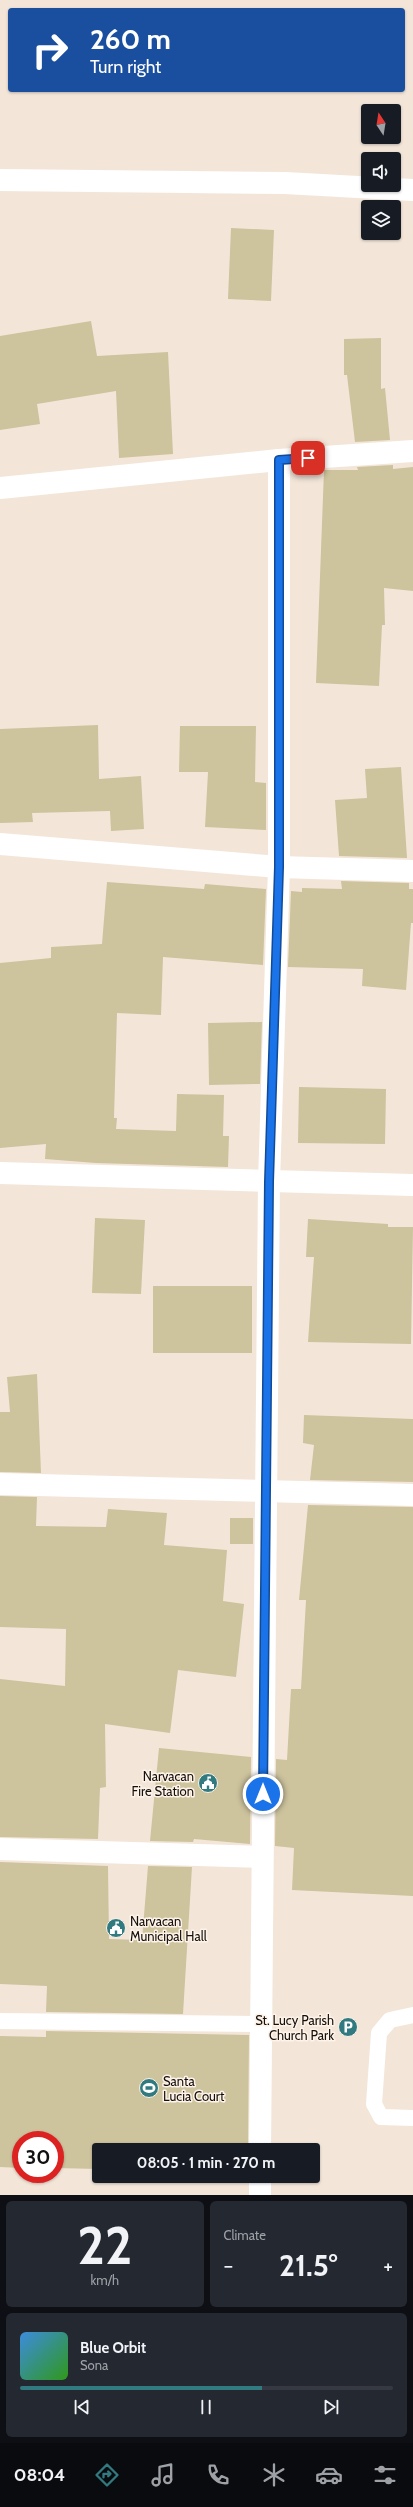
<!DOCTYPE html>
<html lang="en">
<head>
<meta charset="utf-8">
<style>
	body { margin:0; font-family:Cabin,sans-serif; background:#242831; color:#f1f3f6; height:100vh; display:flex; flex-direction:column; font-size:15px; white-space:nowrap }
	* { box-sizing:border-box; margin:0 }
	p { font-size:13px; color:#9ea1a6 }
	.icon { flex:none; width:22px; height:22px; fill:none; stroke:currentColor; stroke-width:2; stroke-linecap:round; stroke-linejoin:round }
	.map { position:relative; height:2195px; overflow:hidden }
	.details { display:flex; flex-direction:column; gap:6px; padding:6px; background:#0d0f14; flex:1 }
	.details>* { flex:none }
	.guide { position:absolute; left:8px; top:8px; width:397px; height:84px; border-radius:4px; box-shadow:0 1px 3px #0004; background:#1a4fa0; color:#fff; overflow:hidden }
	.needle { width:26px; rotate:348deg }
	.controls { position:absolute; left:361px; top:104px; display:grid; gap:8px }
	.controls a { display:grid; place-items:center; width:40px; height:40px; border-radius:4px; background:#171b24; box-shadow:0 1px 3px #0004; font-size:20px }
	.speed { position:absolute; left:12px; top:2131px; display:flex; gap:8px; font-size:20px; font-weight:700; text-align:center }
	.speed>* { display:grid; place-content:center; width:52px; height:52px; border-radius:50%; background:#171b24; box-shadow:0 1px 3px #0004; line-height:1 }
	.speed .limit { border:6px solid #d22; background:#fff; color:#111 }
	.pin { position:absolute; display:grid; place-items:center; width:34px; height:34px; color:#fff; margin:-17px; border-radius:8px; box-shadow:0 2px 6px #0006 }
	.me { position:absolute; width:44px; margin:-22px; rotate:0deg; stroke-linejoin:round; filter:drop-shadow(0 0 3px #0008) }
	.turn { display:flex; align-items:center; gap:14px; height:84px; padding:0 16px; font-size:18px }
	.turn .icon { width:52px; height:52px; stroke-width:2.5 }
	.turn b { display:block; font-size:28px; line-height:34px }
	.big { font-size:30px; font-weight:700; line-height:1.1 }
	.details .card { flex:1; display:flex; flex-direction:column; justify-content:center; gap:6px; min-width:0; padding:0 14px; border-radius:6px; background:#242831 }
	.details .dial { align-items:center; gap:0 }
	.dial b { font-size:52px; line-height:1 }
	.song { display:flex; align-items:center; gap:12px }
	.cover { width:48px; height:48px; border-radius:6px; background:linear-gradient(135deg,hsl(210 70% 55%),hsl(110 70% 35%)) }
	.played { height:4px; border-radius:2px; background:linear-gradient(90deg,#317a80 65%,#363941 65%) }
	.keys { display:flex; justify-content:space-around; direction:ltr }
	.heat { display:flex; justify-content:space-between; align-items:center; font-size:22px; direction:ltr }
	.details .tiles { flex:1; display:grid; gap:6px; grid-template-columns:1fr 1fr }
	.card:last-child { grid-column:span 2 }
	.trip { position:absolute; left:92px; top:2143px; width:228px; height:40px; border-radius:4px; background:#171b24; box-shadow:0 1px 3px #0004; font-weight:700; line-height:40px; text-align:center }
	.menu { display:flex; height:64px; justify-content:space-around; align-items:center; background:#090b0e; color:#9ea1a6 }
	.menu .icon { width:28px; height:28px }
	.menu .active { color:#317a80 }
	.menu b { font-size:18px; color:#f1f3f6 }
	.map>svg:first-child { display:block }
	.building { fill:#cdc39d }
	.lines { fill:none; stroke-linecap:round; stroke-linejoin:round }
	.service { stroke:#fff; stroke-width:16 }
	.minor { stroke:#fff; stroke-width:22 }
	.tertiary { stroke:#fff; stroke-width:22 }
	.route-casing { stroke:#114b97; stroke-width:10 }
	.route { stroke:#1a73e8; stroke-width:7 }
	.labels { text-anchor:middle; stroke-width:3; stroke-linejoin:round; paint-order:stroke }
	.poi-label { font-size:13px; fill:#140f0b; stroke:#fef3e9; text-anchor:end }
</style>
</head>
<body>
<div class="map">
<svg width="413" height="2195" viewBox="0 0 413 2195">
	<rect width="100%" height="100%" fill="#f3e6d9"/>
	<g class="building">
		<path d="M231 228 274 230 271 301 228 299Z"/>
		<path d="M91 321 97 356 168 352 173 454 119 458 116 391 37 404 40 424 0 430V336Z"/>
		<path d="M381 338V389L385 388 390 440 355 442 347 375H344V339Z"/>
		<path d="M393 465V469L413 467V591L384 588 385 625H382L379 686 316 683 324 470H358L357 467Z"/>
		<path d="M98 725 99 779 141 776 144 829 111 831 110 811 32 813 33 822 0 823V729Z"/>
		<path d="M180 726H256L255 782 266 783V830L205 827 208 772H179Z"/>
		<path d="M401 767 407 858 339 856 335 800 367 798 365 769Z"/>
		<path d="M341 881 409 883V889H413V923H411L406 990 362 986 363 969 288 967 291 891 302 892V888L342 889Z"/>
		<path d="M107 882 204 889 205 884 266 889 263 965 163 957 161 1015 117 1013 114 1118H117L116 1129 176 1131 177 1094 224 1095 223 1136H229L228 1167 96 1163 45 1159 46 1144 0 1148V963L51 958V947L102 944Z"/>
		<path d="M262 1022 260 1084 209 1085 208 1023Z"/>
		<path d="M299 1087 386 1089 385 1144 298 1143Z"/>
		<path d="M95 1218 145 1220 141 1294 92 1293Z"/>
		<path d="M308 1219 388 1224V1227H413L411 1344 308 1342 314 1257H306Z"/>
		<rect x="153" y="1286" width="99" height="67"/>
		<path d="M37 1374 41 1473 0 1472V1412H10L7 1377Z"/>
		<path d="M304 1415 413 1419V1482L310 1480 314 1445 303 1443Z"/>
		<path d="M0 1496 37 1497 36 1526 106 1527 108 1509 167 1513 164 1545 227 1550 223 1601 244 1604 236 1677 178 1670 170 1733 105 1724 106 1787 100 1788 98 1839 0 1837V1679L65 1686 66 1629 0 1627Z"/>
		<path d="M308 1505 413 1507V1896L292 1890 294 1848 275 1846 276 1759 287 1760 291 1689H301L306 1600H299Z"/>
		<rect x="230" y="1518" width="23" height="26"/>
		<path d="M159 1748 251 1757 250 1844 194 1839 193 1842 150 1841Z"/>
		<path d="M0 1862 108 1866 109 1939 142 1940 148 1866 192 1867 183 2014 46 2012 47 1986 0 1984Z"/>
		<path d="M46 2031 249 2035 248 2150H99V2169L55 2168V2140H21V2168L0 2167V2036L46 2037Z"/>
	</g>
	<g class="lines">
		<g class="service">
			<path d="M413 2015 390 2020 379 2033 374 2104 381 2117 413 2118"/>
			<path d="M0 2021 261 2024"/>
		</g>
		<g class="minor">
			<path d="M0 180 285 183 413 190"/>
			<path d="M0 488 279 460 413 451"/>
			<path d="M0 844 279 867 413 871"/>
			<path d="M0 1484 413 1495"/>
			<path d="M0 1849 262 1857"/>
			<path d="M260 2150 269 1182 279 867V460"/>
			<path d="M260 2195V2176"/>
		</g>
		<path class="tertiary" d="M0 1173 413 1185"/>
	</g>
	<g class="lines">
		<g class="route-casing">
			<path id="route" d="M263 1794 269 1182 279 867V460L308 458"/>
		</g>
		<use href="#route" class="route"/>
	</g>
	<defs>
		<g id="civic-disc" transform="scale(1)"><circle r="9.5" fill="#317a80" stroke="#fef3e9"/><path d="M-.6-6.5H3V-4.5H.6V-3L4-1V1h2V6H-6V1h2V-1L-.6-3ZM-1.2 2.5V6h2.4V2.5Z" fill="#fff"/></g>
		<g id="parking-disc" transform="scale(1)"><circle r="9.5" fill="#317a80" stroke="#fef3e9"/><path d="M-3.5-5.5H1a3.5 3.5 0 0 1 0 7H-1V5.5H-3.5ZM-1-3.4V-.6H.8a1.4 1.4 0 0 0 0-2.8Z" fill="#fff"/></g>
		<g id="stadium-disc" transform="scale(1)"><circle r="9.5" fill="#317a80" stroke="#fef3e9"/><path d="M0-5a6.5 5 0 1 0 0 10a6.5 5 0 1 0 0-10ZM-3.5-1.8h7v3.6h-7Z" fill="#fff"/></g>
	</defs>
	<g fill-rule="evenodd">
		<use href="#civic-disc" x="208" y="1783"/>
		<use href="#civic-disc" x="116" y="1928"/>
		<use href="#parking-disc" x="348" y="2027"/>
		<use href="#stadium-disc" x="149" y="2088"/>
	</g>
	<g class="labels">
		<g class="poi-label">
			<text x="194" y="1781">Narvacan<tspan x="194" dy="15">Fire Station</tspan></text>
			<text x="130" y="1926" text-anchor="start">Narvacan<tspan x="130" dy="15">Municipal Hall</tspan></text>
			<text x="334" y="2025">St. Lucy Parish<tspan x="334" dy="15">Church Park</tspan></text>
			<text x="163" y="2086" text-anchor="start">Santa<tspan x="163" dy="15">Lucia Court</tspan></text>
		</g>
	</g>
</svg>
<div class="controls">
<a><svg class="needle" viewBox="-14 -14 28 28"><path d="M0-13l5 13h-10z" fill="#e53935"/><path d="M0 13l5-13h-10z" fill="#9ea1a6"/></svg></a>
<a><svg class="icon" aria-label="sound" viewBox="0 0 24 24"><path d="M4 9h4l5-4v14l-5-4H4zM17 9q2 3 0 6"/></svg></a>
<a><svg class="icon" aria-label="layers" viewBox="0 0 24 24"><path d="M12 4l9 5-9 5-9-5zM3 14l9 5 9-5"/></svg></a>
</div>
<div class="speed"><div class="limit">30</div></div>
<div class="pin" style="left:308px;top:458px;background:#d93025"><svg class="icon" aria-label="arrive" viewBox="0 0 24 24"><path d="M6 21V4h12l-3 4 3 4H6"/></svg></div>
<svg class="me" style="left:263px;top:1794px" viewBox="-20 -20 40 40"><circle r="17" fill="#1a73e8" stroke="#fff" stroke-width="3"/><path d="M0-11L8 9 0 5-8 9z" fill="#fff"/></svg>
<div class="trip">08:05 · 1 min · 270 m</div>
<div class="guide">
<div class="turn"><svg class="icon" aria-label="right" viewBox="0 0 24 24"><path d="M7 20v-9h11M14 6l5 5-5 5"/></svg><div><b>260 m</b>Turn right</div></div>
</div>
</div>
<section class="details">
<div class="tiles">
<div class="card dial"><b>22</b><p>km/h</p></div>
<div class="card"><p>Climate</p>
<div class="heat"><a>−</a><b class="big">21.5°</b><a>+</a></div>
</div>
<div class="card">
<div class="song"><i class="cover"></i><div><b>Blue Orbit</b><p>Sona</p></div></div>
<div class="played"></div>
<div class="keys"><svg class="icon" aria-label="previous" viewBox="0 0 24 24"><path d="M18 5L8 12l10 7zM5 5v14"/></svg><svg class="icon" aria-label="pause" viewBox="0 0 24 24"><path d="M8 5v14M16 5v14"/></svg><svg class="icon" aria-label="next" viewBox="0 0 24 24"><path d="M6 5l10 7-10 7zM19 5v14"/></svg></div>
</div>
</div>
</section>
<nav class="menu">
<b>08:04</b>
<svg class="icon active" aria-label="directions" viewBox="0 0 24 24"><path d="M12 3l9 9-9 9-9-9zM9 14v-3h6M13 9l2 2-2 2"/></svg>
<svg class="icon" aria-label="music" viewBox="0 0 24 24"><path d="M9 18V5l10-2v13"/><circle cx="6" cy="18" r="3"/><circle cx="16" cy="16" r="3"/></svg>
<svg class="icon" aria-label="phone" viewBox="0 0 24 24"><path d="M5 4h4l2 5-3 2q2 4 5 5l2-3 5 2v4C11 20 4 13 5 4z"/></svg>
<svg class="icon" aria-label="climate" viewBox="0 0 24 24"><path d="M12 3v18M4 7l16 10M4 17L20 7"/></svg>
<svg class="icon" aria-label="car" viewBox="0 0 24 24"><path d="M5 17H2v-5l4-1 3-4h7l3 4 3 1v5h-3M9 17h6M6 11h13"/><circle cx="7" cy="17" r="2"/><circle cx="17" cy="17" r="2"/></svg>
<svg class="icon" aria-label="filters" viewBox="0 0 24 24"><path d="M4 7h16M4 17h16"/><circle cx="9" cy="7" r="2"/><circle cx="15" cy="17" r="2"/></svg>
</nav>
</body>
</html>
